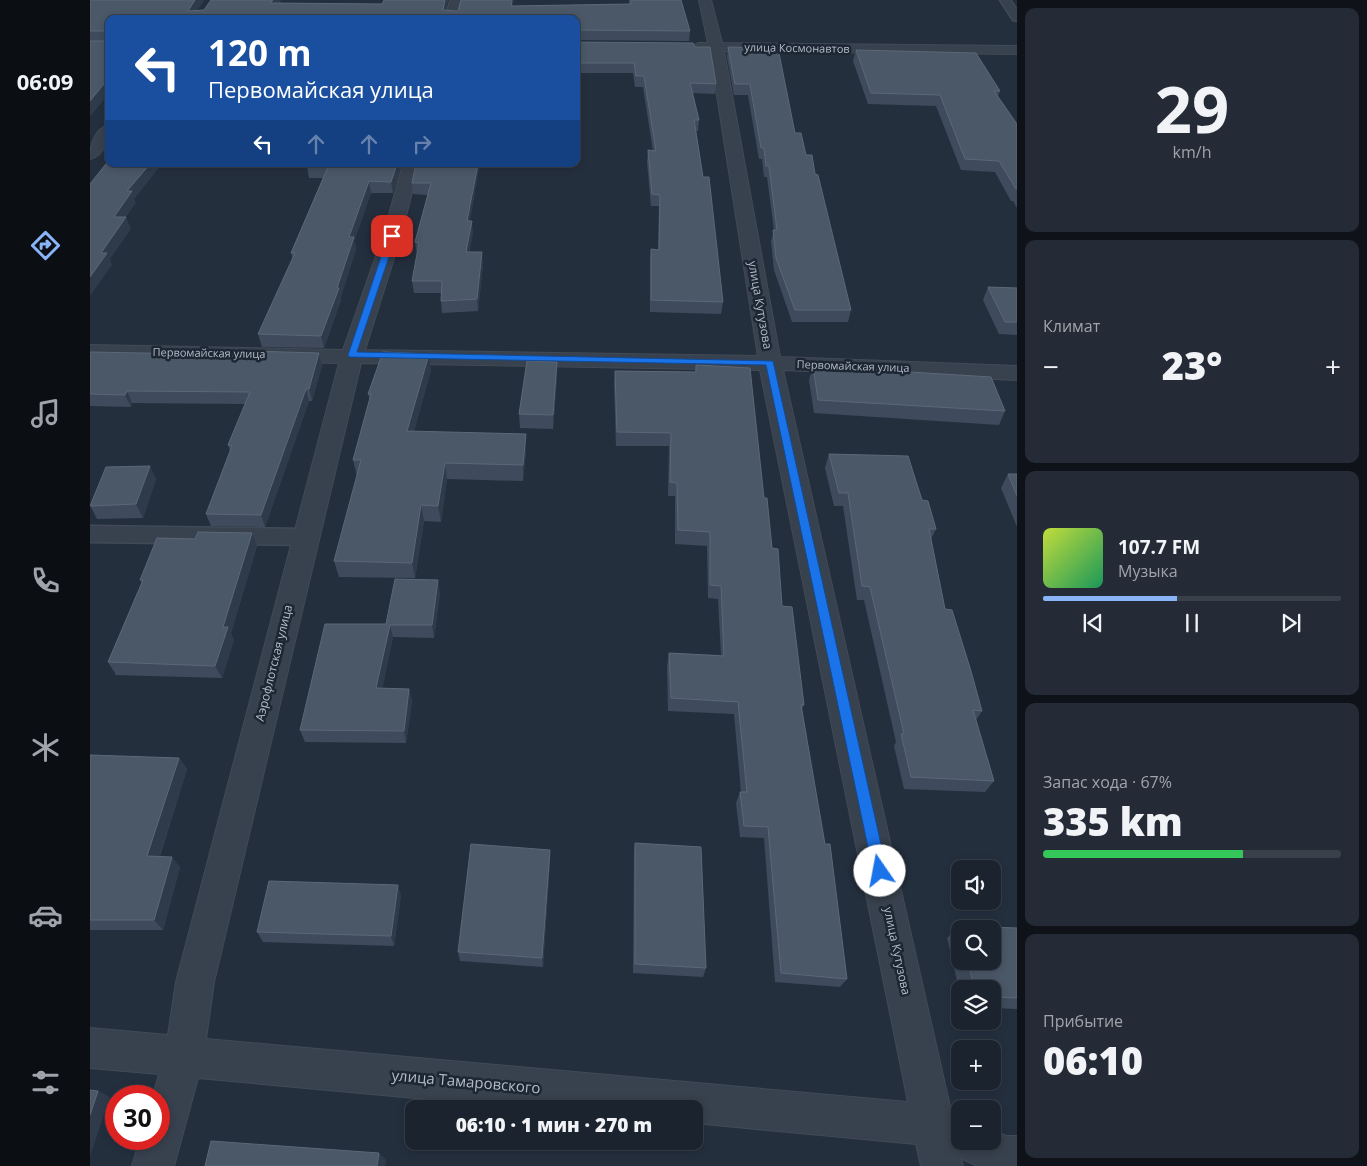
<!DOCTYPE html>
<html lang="ru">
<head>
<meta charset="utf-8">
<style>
	body { margin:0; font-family:"Open Sans",sans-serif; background:#242b36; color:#f1f3f6; height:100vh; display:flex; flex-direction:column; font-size:19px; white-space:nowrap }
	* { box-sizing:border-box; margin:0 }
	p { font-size:16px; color:#a0a4aa }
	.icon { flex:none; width:28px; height:28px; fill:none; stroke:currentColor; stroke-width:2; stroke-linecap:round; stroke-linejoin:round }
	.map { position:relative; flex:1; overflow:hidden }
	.side { display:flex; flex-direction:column; gap:8px; padding:8px; background:#0f1319; width:350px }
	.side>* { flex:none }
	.banner { position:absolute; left:15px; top:15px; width:475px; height:152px; border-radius:10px; box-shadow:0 2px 8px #0003,0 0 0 1px #39404a; background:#1a4fa0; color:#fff; overflow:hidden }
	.tools { position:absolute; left:861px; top:860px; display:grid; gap:10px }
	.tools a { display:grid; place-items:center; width:50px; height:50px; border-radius:10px; background:#1b232e; box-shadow:0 2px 8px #0003,0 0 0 1px #39404a; font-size:25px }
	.speed { position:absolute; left:15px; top:1085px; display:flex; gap:10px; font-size:25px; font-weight:700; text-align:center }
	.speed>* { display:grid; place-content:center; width:65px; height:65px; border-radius:50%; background:#1b232e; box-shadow:0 2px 8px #0003,0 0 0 1px #39404a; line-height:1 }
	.speed .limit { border:8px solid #d22; background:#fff; color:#111 }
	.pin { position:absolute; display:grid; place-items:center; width:42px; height:42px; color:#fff; margin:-21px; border-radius:10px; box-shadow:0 2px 8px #0006 }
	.me { position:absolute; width:55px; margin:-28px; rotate:348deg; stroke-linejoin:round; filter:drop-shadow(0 0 4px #0008) }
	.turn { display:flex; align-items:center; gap:18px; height:105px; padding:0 20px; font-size:22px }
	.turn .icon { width:65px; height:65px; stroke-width:2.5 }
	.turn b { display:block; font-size:35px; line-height:42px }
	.lanes { display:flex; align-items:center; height:48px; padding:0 20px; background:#0003; justify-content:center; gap:25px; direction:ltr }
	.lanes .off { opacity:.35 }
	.big { font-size:38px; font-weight:800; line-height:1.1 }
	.side .card { flex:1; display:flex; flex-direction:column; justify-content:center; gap:8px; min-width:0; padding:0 18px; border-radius:10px; background:#242b36 }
	.side .dial { align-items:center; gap:0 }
	.dial b { font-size:65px; line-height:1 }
	.song { display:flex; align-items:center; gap:15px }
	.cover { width:60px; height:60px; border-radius:8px; background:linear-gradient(135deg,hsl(70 70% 55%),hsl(150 70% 35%)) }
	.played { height:5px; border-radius:2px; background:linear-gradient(90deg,#8ab4f8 45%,#39404a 45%) }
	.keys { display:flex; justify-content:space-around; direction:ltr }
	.heat { display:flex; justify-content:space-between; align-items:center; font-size:28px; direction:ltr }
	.charge { height:8px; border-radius:4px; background:linear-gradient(90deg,#34c759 67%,#39404a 0) }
	.trip { position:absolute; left:315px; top:1100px; width:298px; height:50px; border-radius:10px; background:#1b232e; box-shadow:0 2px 8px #0003,0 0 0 1px #39404a; font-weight:800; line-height:50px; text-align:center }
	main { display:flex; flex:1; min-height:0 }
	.tab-bar { display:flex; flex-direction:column; width:90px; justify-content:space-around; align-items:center; background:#0b0e12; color:#a0a4aa }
	.tab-bar .icon { width:35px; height:35px }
	.tab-bar .current { color:#8ab4f8 }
	.tab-bar b { font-size:22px; color:#f1f3f6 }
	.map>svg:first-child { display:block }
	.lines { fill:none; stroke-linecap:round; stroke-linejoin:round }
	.lane-casing { stroke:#414a57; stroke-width:3 }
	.street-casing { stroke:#414a57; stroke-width:2 }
	.lane { fill:#38414e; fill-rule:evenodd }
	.street { fill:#38414e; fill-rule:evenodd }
	.wall { fill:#3f4b5c; fill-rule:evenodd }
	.shaded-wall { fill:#2f3b4b }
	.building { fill:#4b5868; stroke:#5c6777 }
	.route { fill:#1a73e8; stroke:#114b97 }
	.labels { text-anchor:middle; stroke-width:5; stroke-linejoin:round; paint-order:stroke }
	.far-street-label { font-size:11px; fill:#b4bcc9; stroke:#1d2633 }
	.street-label { font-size:12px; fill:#b4bcc9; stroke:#1d2633 }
	.near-street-label { font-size:15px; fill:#b4bcc9; stroke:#1d2633 }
</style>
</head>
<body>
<main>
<nav class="tab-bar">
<b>06:09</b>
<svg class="icon current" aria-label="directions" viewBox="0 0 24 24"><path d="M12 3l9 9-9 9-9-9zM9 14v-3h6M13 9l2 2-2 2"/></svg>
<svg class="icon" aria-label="music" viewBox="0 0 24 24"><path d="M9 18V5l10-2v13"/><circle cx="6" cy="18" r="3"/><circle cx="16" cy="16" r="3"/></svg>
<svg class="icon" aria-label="phone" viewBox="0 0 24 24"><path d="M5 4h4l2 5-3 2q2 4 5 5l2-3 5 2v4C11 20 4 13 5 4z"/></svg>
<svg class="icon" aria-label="climate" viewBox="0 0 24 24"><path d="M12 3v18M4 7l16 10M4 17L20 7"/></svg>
<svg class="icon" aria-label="car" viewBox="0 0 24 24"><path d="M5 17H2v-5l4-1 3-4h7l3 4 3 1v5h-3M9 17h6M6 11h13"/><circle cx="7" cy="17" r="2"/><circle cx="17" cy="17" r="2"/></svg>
<svg class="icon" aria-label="filters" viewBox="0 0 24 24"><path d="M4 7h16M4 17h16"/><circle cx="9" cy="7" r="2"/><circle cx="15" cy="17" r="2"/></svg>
</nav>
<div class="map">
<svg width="927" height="1166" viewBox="0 0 927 1166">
	<rect width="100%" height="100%" fill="#242f3e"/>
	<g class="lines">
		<g class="lane-casing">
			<g id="lane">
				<path d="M910 0H920L927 10V21L923 20Z"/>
				<path d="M0 526 216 529 224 531 227 537 224 543 216 545 0 542Z"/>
			</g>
		</g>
		<g class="street-casing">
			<g id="street">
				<path d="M360 0H372L368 19H355Z"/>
				<path d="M609 0H621L632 43 927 46V54L634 51 690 357 927 366V380L693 370 861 1111 870 1115V1141H902V1129L916 1136H927V1166H887L871 1158 873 1166H831L826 1144 604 1123V1109H445L108 1078 84 1166H42L50 1139H69V1096H63L69 1074 0 1068V1028L78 1035 86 982 249 363 0 359V345L253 350 293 236 313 164H329L311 236 275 350 668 356 620 51H608L601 47 608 43H618ZM271 363 670 370 818 1102 116 1039 124 982Z"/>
				<path d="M19 125C19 139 15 155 0 159 0 146 4 129 19 125Z"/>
			</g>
		</g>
		<use href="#lane" class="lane"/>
		<use href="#street" class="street"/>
	</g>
	<g class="wall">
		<path d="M0 0H114L107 10H114L121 0H191L189 3 292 4 294 0H358L356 10 368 11 423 6 539 4V0H591L600 31 599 41 486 40V19H19V93L0 116 17 41H0Z"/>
		<path d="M486 42 605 47 626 84 625 94 603 93 609 120 608 131H606L633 302 631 314 560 312V261L561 249 568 250 569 206H561L557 162 558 150 563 151 553 87H545L543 73H489V69H486Z"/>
		<path d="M638 47 705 133 725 174 761 310 758 322H702L684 270 681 241 684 230 677 177H674L672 159H669L658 95H644L637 57Z"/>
		<path d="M766 50 910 91 908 96 927 124V208L923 201H921L905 172 871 170 846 106 778 104 763 61Z"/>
		<path d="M218 164H312L303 193H281L264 241 266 249 251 296V300L234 348 172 347 168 334 203 259 201 253 233 178H219L217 167Z"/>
		<path d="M326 164 380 221 383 233 379 252 393 264 388 311 352 313 351 301V293H324L322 281 327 254 325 242 338 195 323 194 322 183Z"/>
		<path d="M898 287 927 288V335L909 334 893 300Z"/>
		<path d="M0 352 159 355 229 353 232 365 222 401H219L175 527 121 526 116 514 140 451 138 445 155 404 42 403 41 407 0 406Z"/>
		<path d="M606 365 674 498 692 606 714 705 712 709 757 979 750 987 685 982 674 838 650 837 646 803 650 792H651L644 714 578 711 577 666 579 653 631 655 628 599 618 598 617 546 585 544V496H578L579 446H526L524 384 525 371 605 372Z"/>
		<path d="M723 366 915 411 909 425 724 413 719 380Z"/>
		<path d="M341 370 324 431 436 450 433 481 357 479 351 522 334 521 325 578 249 577 244 561 267 476 263 460 280 400 278 394Z"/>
		<path d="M467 376 463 429 430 428 429 414Z"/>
		<path d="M739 454 832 500 846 529 841 539 855 609 892 711 886 720 904 781 895 792 814 789 804 746 806 742 774 600H767L753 506H744L735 468Z"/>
		<path d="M918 474H927V527L911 488Z"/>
		<path d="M66 479 53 518 7 519 0 505Z"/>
		<path d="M167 546 141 633 144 640 132 678 26 675 18 662 52 583 50 580Z"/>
		<path d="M350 593 344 638 303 637 292 688 319 689 322 701 316 743 215 742 210 730 296 624Z"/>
		<path d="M0 755 89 758 97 769 70 856 90 867 73 930H0Z"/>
		<path d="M545 843 616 968 613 977 543 973 544 854Z"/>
		<path d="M460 860 453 967 370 961 368 952Z"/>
		<path d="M311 895 304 946 173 942 167 932Z"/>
		<path d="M869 926 927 928V1009L902 1008V989H870V993L857 938ZM870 929 902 961H870Z"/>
	</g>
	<g class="shaded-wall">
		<path d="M105 0H114L102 19 98 11Z"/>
		<path d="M183 0H191L182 12 180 3Z"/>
		<path d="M355 0H358L354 19 353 10Z"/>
		<path d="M422 0H424L421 15V6Z"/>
		<path d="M17 80 19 85V93L0 116V101Z"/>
		<path d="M60 164H72L44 199 46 203 28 228 24 217 37 191Z"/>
		<path d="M307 164H312L303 193 301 182Z"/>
		<path d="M388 164H390L378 233 377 221Z"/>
		<path d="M279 181 281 193 264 241 266 249 251 296V300L234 348 231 336 247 288 259 237Z"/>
		<path d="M36 217 41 229 20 259 22 265 0 296V277L11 253Z"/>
		<path d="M382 221 383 233 377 264 376 252Z"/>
		<path d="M392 252 393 264 388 311 387 299Z"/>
		<path d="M229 353 232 365 222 401 219 389Z"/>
		<path d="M339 354 341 370 320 447 317 431Z"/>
		<path d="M467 362V376L463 429V415Z"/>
		<path d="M216 389 219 401 175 527 171 515Z"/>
		<path d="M37 391 42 403 41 407 35 395Z"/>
		<path d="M436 434V450L433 481V465Z"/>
		<path d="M355 463 357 479 351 522 348 506Z"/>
		<path d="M60 466 66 479 53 518 46 504Z"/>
		<path d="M331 505 334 521 325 578 322 563Z"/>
		<path d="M162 533 167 546 141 633 144 640 132 678 125 666 133 627Z"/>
		<path d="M348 580 350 593 344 638 342 625Z"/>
		<path d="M300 625 303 637 290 701 286 688Z"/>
		<path d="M319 689 322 701 316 743 314 731Z"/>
		<path d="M89 758 97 769 66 867 57 856Z"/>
		<path d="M460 850V860L453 967 452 958Z"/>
		<path d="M82 857 90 867 73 930 64 920Z"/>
		<path d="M308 885 311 895 304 946 301 936Z"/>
		<path d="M8 1091 20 1097 0 1156V1115Z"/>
		<path d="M289 1153 296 1160 295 1166H287Z"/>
	</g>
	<g class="building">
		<path d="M0 0H105L98 11 114 10 121 0H183L180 3 292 4 294 0H355L353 10 368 11 371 0H422L421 6 541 4V0H591L600 31 486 30V19H19V81L17 80 0 101V41H17V31H0Z"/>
		<path d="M486 42 603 43 605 47H620L626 84 600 83 609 120H604L613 177H619L633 302 561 300V249L569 250 570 195 562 194 558 150 566 151 554 76H546L544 63H490V59H486Z"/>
		<path d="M638 47 688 48 705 133H711L716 155H722L725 174 728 175 761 310H705L686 258 683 230H687L679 166H676L674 148H671L660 84H645Z"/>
		<path d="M766 50 886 53 910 91H904L927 124V189H926L909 161 875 159 850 95 781 93Z"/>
		<path d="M19 160V164H60L37 191H42L24 217H36L11 253H17L0 277V184Z"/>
		<path d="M218 164H307L301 182 279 181 259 237H264L247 288H249L231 336 168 334 205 253H201L238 167H217Z"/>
		<path d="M326 164H388L377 221H382L376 252H392L387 299 351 301 352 281H322L329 243 325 242 341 183H322Z"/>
		<path d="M898 287 927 288V322H915Z"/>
		<path d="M160 351 229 353 219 389H216L171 515 116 514 142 446 138 445 160 392 37 391 35 395 0 394V352L159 355Z"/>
		<path d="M293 352 339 354 317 431 436 434 433 465 355 463 348 506 331 505 322 563 244 561 271 460H263L281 394H278Z"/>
		<path d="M437 361 467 362 463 415 429 414Z"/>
		<path d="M606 365 660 368 674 498H677L682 548 688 549 692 606 702 607 714 705H711L735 844H740L757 979 691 973 678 827 654 826 650 792H657L648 702 581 698 579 653 634 656 631 586 620 585V532L588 530 587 483 580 482 581 433 527 432 525 371 606 372Z"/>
		<path d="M723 366 901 377 915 411 728 400Z"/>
		<path d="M739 454 818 456 832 500 838 501 846 529H839L855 609 862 610 881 671 892 711 883 710 904 781 821 777 811 734H814L780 587 772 586 758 493H749Z"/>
		<path d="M60 466 46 504 0 506 16 467Z"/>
		<path d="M918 474H927V496Z"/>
		<path d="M108 532 162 533 133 627H138L125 666 18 662 53 580H50L67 538 105 539Z"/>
		<path d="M305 579 348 580 342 625H300L286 688 319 689 314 731 210 730 235 624H296Z"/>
		<path d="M0 755 89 758 57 856 82 857 64 920H0Z"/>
		<path d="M545 843 611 847 616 968 545 964Z"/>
		<path d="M381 844 460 850 452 958 368 952Z"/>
		<path d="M179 881 308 885 301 936 167 932Z"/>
		<path d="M869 926 927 928V998L902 997V989H884L878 961H902V929H870Z"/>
		<path d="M0 1090 8 1091 0 1115Z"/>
		<path d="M121 1141 289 1153 287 1166H115Z"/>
	</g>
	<path class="route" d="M302 234 306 236 267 352 683 361 797 871 795 876 790 878 785 876 783 871 676 365 259 357 258 355 298 236Z"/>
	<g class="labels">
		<g class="far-street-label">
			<text transform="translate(707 48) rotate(1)" y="4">улица Космонавтов</text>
			<text transform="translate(119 353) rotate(1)" y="4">Первомайская улица</text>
			<text transform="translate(763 366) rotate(2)" y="4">Первомайская улица</text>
		</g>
		<g class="street-label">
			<text transform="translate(670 305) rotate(80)" y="4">улица Кутузова</text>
			<text transform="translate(184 663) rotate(-76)" y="4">Аэрофлотская улица</text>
			<text transform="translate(807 951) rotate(78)" y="4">улица Кутузова</text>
		</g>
		<g class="near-street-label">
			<text transform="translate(376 1082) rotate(5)" y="5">улица Тамаровского</text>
		</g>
	</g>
</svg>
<div class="tools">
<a><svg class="icon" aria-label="sound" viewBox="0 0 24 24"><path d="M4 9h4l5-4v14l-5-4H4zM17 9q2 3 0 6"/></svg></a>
<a><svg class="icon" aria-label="search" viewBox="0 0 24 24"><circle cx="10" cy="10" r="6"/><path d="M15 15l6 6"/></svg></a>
<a><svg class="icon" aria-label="layers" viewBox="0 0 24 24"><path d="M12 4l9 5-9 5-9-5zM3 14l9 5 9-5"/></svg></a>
<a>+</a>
<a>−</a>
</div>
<div class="speed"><div class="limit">30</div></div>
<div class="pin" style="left:302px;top:236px;background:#d93025"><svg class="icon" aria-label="arrive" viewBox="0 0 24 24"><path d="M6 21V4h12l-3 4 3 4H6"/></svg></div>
<svg class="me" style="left:790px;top:871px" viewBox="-20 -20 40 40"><circle r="19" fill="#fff"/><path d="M0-13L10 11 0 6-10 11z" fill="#1a73e8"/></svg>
<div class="trip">06:10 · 1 мин · 270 m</div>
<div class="banner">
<div class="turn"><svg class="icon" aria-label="left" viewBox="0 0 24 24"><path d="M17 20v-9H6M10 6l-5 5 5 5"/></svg><div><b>120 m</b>Первомайская улица</div></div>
<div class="lanes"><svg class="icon" aria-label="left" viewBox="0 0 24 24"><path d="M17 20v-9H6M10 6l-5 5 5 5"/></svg><svg class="icon off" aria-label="ahead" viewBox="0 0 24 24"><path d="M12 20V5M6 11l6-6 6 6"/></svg><svg class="icon off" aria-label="ahead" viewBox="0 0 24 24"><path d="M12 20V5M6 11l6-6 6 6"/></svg><svg class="icon off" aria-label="right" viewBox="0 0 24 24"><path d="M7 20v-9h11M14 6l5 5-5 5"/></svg></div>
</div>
</div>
<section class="side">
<div class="card dial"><b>29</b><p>km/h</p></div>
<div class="card"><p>Климат</p>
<div class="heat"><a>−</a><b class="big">23°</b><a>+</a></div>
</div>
<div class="card">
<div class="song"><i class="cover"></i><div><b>107.7 FM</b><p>Музыка</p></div></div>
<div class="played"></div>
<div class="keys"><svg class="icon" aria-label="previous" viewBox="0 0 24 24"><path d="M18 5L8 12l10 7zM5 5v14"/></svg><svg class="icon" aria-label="pause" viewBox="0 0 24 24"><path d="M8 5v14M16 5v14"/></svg><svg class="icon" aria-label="next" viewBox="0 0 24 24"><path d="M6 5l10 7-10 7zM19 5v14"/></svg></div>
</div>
<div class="card"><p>Запас хода · 67%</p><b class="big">335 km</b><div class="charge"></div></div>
<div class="card"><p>Прибытие</p><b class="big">06:10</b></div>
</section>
</main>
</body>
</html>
